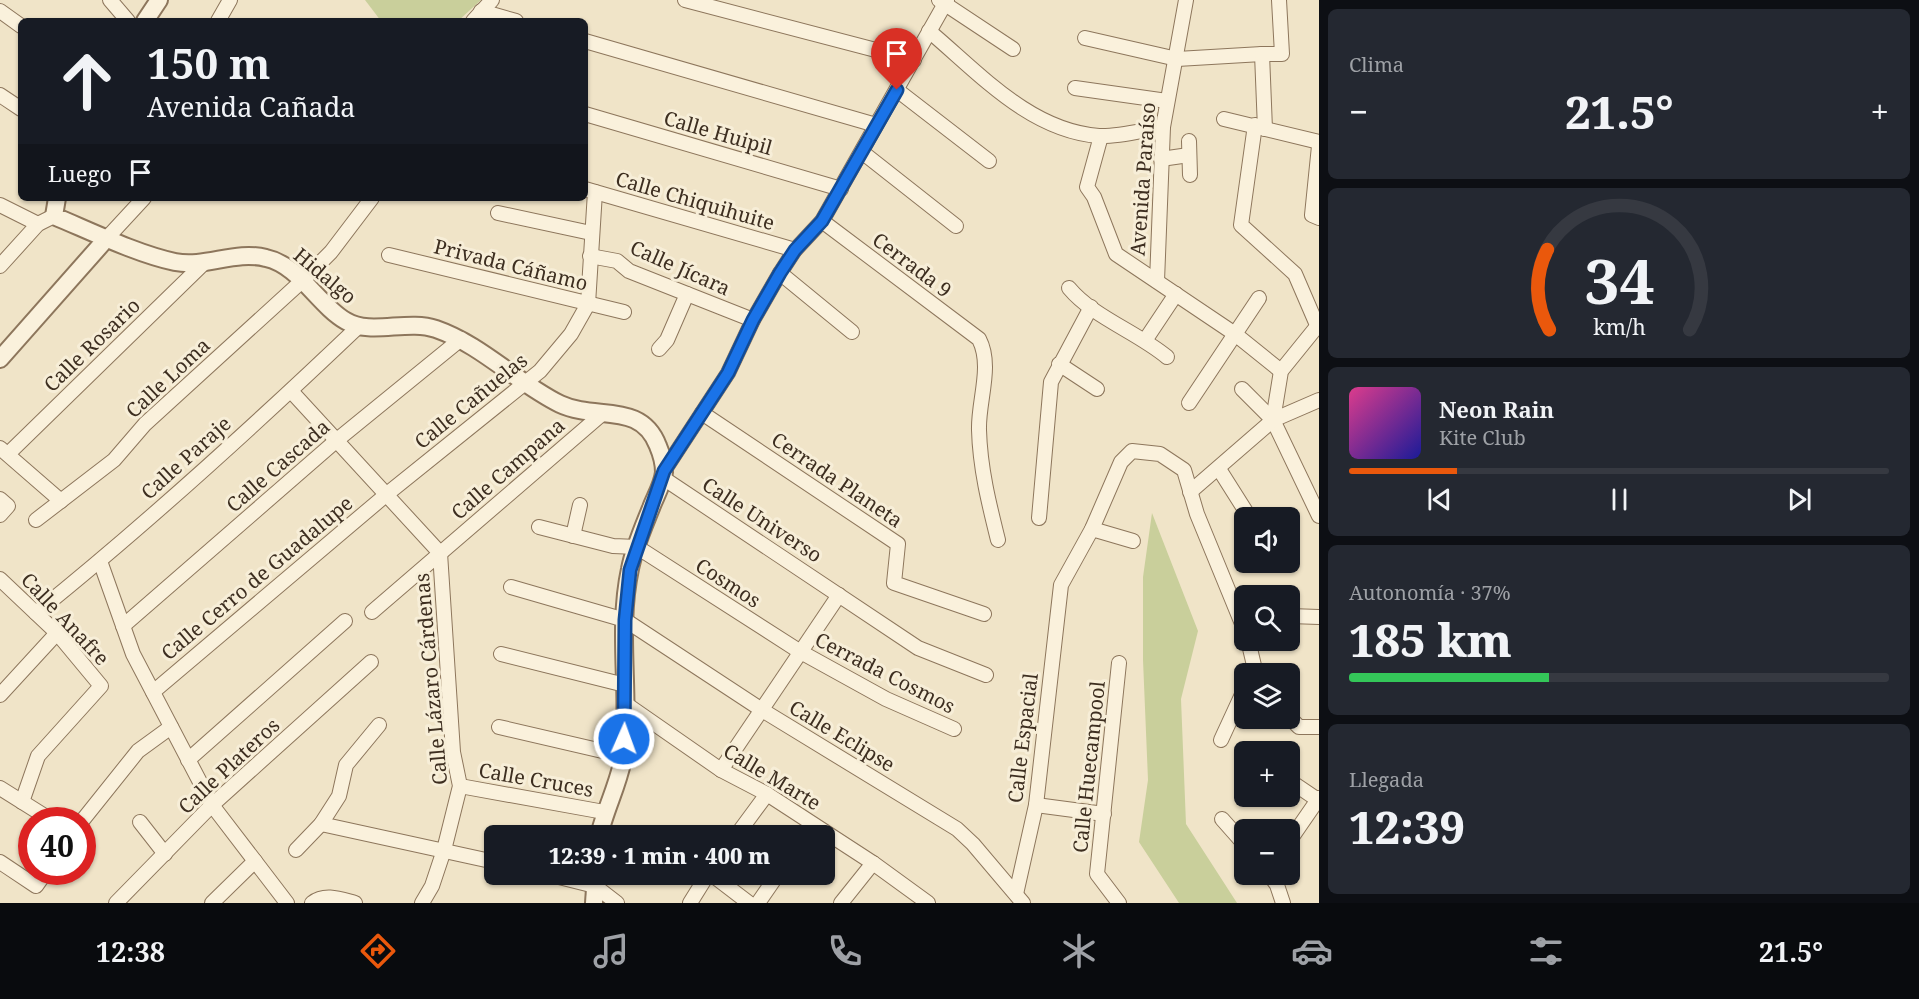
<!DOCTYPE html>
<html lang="es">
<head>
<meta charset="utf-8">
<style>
	body { margin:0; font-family:"Noto Serif",serif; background:#242831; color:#f1f3f6; height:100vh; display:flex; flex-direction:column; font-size:22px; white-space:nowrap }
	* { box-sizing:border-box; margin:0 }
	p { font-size:20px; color:#9ea1a6 }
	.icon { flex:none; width:33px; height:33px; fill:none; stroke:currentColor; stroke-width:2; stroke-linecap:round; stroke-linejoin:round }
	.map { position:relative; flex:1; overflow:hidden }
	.panel { display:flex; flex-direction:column; gap:9px; padding:9px; background:#0d0f14; width:600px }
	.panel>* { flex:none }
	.guide { position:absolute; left:18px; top:18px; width:570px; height:183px; border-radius:9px; box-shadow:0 2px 4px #0004; background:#171b24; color:#f1f3f6; overflow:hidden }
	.tools { position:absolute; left:1234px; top:507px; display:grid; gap:12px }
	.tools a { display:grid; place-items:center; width:66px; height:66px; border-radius:9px; background:#171b24; box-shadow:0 2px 4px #0004; font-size:30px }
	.speed { position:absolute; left:18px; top:807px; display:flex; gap:12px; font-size:30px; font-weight:700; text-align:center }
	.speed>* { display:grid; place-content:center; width:78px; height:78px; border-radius:50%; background:#171b24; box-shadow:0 2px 4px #0004; line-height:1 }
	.speed .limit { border:9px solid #d22; background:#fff; color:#111 }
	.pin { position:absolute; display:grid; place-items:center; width:51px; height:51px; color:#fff; margin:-62px -26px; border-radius:50% 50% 50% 0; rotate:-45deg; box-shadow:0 0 6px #0007 }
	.pin .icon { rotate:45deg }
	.me { position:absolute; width:66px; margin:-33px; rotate:2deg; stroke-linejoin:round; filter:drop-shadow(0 0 4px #0008) }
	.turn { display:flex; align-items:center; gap:21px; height:126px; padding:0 30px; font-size:27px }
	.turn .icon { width:78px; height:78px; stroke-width:2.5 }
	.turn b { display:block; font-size:42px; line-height:51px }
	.then { display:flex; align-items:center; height:57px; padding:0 30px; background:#0003; gap:12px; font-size:22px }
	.big { font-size:45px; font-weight:800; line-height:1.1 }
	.panel .card { flex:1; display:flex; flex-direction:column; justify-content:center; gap:9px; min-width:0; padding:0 21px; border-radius:9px; background:#242831 }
	.panel .dial { align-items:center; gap:0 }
	.dial svg { height:156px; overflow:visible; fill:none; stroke:#363941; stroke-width:7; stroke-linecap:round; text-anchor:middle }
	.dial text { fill:#f1f3f6; stroke:none }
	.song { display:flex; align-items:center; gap:18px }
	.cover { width:72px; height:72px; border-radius:9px; background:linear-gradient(135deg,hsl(330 70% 55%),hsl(240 70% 35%)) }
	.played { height:6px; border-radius:3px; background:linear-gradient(90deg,#ea580c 20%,#363941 20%) }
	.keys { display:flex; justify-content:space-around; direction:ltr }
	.heat { display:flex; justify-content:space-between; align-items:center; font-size:33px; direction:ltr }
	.charge { height:9px; border-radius:4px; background:linear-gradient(90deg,#34c759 37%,#363941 0) }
	.trip { position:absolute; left:484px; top:825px; width:351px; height:60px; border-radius:9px; background:#171b24; box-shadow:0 2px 4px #0004; font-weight:800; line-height:60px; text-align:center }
	.tab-bar { display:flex; height:96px; justify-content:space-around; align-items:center; background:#090b0e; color:#9ea1a6 }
	.tab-bar .icon { width:42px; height:42px }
	.tab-bar .active { color:#ea580c }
	.tab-bar b { font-size:27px; color:#f1f3f6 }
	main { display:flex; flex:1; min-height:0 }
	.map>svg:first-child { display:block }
	.green { fill:#c9cf9b }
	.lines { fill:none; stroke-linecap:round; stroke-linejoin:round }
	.minor-casing { stroke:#8d765c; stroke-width:16 }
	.tertiary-casing { stroke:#8d765c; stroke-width:20 }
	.minor { stroke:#faf1dc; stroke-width:14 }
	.tertiary { stroke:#faf1dc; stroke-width:16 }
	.route-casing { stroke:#114b97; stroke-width:15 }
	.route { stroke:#1a73e8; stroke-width:10 }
	.labels { text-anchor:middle; stroke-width:6; stroke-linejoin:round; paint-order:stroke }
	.street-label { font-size:20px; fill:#3d2e20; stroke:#f7eed8 }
</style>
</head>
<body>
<main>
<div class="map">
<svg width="1319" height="903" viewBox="0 0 1319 903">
	<rect width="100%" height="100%" fill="#f0e4c8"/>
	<g class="green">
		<path d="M365 0H481L458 21H381Z"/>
		<path d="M1152 513 1198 631 1181 699 1186 824 1237 903H1179L1139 842 1148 780 1143 660V577Z"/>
	</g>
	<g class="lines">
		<g class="minor-casing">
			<g id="minor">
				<path d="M110 0 128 21"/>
				<path d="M685 0 914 60"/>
				<path d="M939 0 1013 49"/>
				<path d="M0 11 21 26"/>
				<path d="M481 11 516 21"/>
				<path d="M218 21 230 0"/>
				<path d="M473 21 492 0"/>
				<path d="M929 31C979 73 1030 131 1099 136 1119 137 1143 130 1163 127"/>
				<path d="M1085 38 1177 59 1262 54"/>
				<path d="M585 41 876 125"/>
				<path d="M1075 88 1167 101"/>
				<path d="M897 90 989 161"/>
				<path d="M0 95 21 109"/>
				<path d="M585 114 841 189"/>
				<path d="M1224 119 1319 142"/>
				<path d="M1255 125 1241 225 1295 274 1317 325"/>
				<path d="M1265 129 1262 54H1282L1279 0"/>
				<path d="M1101 136 1087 187 1094 197 1116 254 1235 334 1281 371"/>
				<path d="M1189 141 1190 175"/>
				<path d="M1319 146 1312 215 1319 218"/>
				<path d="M862 152 956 226"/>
				<path d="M1161 159 1189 155"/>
				<path d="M585 189 795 250"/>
				<path d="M0 205 38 224"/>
				<path d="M498 213 591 233"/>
				<path d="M822 221 979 339C993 366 978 401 979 430 980 468 989 504 998 540"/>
				<path d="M107 238 144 198"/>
				<path d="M389 255 624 312"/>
				<path d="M590 256 617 261 629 271 753 320"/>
				<path d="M0 266 38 224 54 216"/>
				<path d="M780 273 852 332"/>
				<path d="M1157 281 1163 127 1186 0"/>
				<path d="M1069 288C1093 317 1137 332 1167 357"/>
				<path d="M1146 339 1176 294"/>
				<path d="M659 349 667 340 687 294"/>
				<path d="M1059 364 1097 389"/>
				<path d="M1242 389 1273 420 1319 516"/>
				<path d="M291 391 440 553"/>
				<path d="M1189 403 1259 298"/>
				<path d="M702 413 898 544 894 583 984 614"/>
				<path d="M1273 420 1281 371 1319 324"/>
				<path d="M0 448 61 501"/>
				<path d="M8 454 203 264"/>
				<path d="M1219 469 1250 518"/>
				<path d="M664 471 728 373 753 320 780 273 795 250 822 221 947 0"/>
				<path d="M663 478 918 648 986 675"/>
				<path d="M1190 492 1273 420 1319 400"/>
				<path d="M0 499 8 506 0 515"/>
				<path d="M1039 518 1051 382 1091 307"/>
				<path d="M36 520 114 460 145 424 302 281 331 252 372 198"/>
				<path d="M539 527 613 546 637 547 799 651 886 699 954 729"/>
				<path d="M1092 529 1133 541"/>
				<path d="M573 536 580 505"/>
				<path d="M100 561 133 654 212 805 287 903"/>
				<path d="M0 579 57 633 101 686 38 756 22 802"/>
				<path d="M511 587 625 620 762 710 957 829 973 844 1023 903"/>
				<path d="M372 612 602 414"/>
				<path d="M36 613C148 523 254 426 358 327"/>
				<path d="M1290 616 1319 617"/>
				<path d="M123 626 337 440 461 339"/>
				<path d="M1248 640 1256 674"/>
				<path d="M501 654 625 685"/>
				<path d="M1119 663 1097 874 1119 903"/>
				<path d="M153 692 387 494 540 371 571 334 588 304 595 192"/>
				<path d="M0 695 57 633"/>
				<path d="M626 704 721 770 767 794 873 863 928 903"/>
				<path d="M1290 718 1299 727H1319"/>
				<path d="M499 727 624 756"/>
				<path d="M1221 740 1245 688"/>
				<path d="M188 760 345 621"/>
				<path d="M721 770 839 595"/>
				<path d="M1290 781 1318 800"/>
				<path d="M460 786 604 812"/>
				<path d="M0 788 51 820"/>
				<path d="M1036 805 1104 814"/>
				<path d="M1222 819 1245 845"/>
				<path d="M82 821 138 751 171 727"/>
				<path d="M140 822 165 854"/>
				<path d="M321 824 495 862"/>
				<path d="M736 836 767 794"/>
				<path d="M1290 840 1319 798"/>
				<path d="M296 850 321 824 339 796 346 765 379 725"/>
				<path d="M0 862 36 886 46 872"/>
				<path d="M547 874 595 886 617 903"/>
				<path d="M711 874 749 903"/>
				<path d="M1269 874 1277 885 1283 903"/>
				<path d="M1016 894 1036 805 1061 585 1092 529 1121 462 1132 451 1160 454 1184 470 1197 514 1245 631"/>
				<path d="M116 903 212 805 371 662"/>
				<path d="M212 903 255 861"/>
				<path d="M312 903C325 893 340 899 355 903"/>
				<path d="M422 903 432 886 444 850 460 786 453 752 440 553"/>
				<path d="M690 903 708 874"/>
				<path d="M758 903 778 874"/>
				<path d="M841 903 873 863"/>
			</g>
		</g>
		<g class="tertiary-casing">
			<g id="tertiary">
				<path d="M145 21 159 0"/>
				<path d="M57 198 54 216C90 231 137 254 175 262 206 268 235 250 266 258 299 265 318 305 346 321 371 336 407 319 436 329 482 345 517 383 560 404 596 421 641 401 658 446 661 453 664 464 664 472 663 484 655 497 651 508 643 528 634 548 630 569 617 629 630 692 624 753 621 779 605 809 599 836"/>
				<path d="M0 359 107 238"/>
				<path d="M594 903 596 874"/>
			</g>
		</g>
		<use href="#minor" class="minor"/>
		<use href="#tertiary" class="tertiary"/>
	</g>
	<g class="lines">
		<g class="route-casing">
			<path id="route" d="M624 739 625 620 630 570 664 471 728 373 753 320 780 273 795 250 822 221 897 90"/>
		</g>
		<use href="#route" class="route"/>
	</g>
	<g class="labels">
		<g class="street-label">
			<text transform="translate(718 133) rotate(16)" y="7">Calle Huipil</text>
			<text transform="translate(1143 179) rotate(-86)" y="7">Avenida Paraíso</text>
			<text transform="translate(695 201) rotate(16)" y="7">Calle Chiquihuite</text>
			<text transform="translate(511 265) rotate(14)" y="7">Privada Cáñamo</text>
			<text transform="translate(912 265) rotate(37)" y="7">Cerrada 9</text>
			<text transform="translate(680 268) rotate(24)" y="7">Calle Jícara</text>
			<text transform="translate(325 276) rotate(40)" y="7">Hidalgo</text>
			<text transform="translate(92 345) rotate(-44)" y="7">Calle Rosario</text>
			<text transform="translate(168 378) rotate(-43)" y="7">Calle Loma</text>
			<text transform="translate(471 401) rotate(-39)" y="7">Calle Cañuelas</text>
			<text transform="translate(186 458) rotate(-42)" y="7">Calle Paraje</text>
			<text transform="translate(278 466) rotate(-41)" y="7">Calle Cascada</text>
			<text transform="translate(508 469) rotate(-41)" y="7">Calle Campana</text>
			<text transform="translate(837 480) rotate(34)" y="7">Cerrada Planeta</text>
			<text transform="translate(762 520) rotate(33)" y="7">Calle Universo</text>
			<text transform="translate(257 578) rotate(-40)" y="7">Calle Cerro de Guadalupe</text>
			<text transform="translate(728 583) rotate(33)" y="7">Cosmos</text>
			<text transform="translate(65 619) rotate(47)" y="7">Calle Anafre</text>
			<text transform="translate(885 673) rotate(27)" y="7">Cerrada Cosmos</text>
			<text transform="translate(431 679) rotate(-95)" y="7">Calle Lázaro Cárdenas</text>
			<text transform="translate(842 736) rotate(31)" y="7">Calle Eclipse</text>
			<text transform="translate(1023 738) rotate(-83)" y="7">Calle Espacial</text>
			<text transform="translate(229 766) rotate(-43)" y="7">Calle Plateros</text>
			<text transform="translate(1089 767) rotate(-84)" y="7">Calle Huecampool</text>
			<text transform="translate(772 777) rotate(31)" y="7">Calle Marte</text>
			<text transform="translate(536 780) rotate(10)" y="7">Calle Cruces</text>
		</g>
	</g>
</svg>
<div class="tools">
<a><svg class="icon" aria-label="sound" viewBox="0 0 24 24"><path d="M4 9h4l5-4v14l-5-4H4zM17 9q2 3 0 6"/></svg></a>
<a><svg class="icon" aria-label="search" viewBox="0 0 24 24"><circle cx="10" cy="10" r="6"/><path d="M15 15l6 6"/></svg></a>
<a><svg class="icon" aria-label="layers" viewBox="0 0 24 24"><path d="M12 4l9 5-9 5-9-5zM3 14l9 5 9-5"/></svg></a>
<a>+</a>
<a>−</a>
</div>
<div class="speed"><div class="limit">40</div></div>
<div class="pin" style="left:897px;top:90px;background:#d93025"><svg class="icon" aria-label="arrive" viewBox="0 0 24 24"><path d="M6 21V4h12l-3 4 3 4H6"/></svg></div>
<svg class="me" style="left:624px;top:739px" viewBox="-20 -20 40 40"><circle r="17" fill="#1a73e8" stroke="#fff" stroke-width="3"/><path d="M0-11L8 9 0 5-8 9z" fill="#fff"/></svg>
<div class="trip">12:39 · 1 min · 400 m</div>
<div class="guide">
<div class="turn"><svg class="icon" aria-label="ahead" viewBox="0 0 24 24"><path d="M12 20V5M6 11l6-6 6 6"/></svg><div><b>150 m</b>Avenida Cañada</div></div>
<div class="then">Luego<svg class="icon" aria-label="arrive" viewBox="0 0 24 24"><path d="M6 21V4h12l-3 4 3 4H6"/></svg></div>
</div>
</div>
<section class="panel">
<div class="card"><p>Clima</p>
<div class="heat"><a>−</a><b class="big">21.5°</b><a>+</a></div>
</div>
<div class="card dial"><svg viewBox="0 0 100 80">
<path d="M14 69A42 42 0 1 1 86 69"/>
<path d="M14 69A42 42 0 0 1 13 28" stroke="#ea580c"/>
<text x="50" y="56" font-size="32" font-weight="700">34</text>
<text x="50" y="72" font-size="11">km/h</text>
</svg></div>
<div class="card">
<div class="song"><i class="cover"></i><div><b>Neon Rain</b><p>Kite Club</p></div></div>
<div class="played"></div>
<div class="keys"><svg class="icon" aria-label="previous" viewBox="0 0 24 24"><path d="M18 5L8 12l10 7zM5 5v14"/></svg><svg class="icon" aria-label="pause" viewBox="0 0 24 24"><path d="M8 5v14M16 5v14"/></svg><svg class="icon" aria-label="next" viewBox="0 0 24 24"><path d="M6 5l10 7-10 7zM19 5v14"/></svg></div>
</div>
<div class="card"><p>Autonomía · 37%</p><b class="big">185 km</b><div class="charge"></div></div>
<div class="card"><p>Llegada</p><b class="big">12:39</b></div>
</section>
</main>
<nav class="tab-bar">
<b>12:38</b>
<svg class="icon active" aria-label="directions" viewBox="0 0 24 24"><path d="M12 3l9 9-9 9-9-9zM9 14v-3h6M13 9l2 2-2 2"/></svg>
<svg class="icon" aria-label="music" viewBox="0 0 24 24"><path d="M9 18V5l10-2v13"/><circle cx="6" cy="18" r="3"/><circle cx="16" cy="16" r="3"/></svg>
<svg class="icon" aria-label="phone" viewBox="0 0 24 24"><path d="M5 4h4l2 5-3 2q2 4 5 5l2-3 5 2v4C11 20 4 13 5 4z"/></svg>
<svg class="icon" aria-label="climate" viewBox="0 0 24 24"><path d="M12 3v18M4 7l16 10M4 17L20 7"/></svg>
<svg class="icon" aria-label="car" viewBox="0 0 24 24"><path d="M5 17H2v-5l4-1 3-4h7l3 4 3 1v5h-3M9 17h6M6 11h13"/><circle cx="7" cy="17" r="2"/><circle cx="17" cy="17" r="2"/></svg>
<svg class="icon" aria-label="filters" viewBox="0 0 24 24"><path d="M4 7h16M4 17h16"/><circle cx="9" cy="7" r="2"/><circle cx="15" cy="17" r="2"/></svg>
<b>21.5°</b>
</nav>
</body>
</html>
